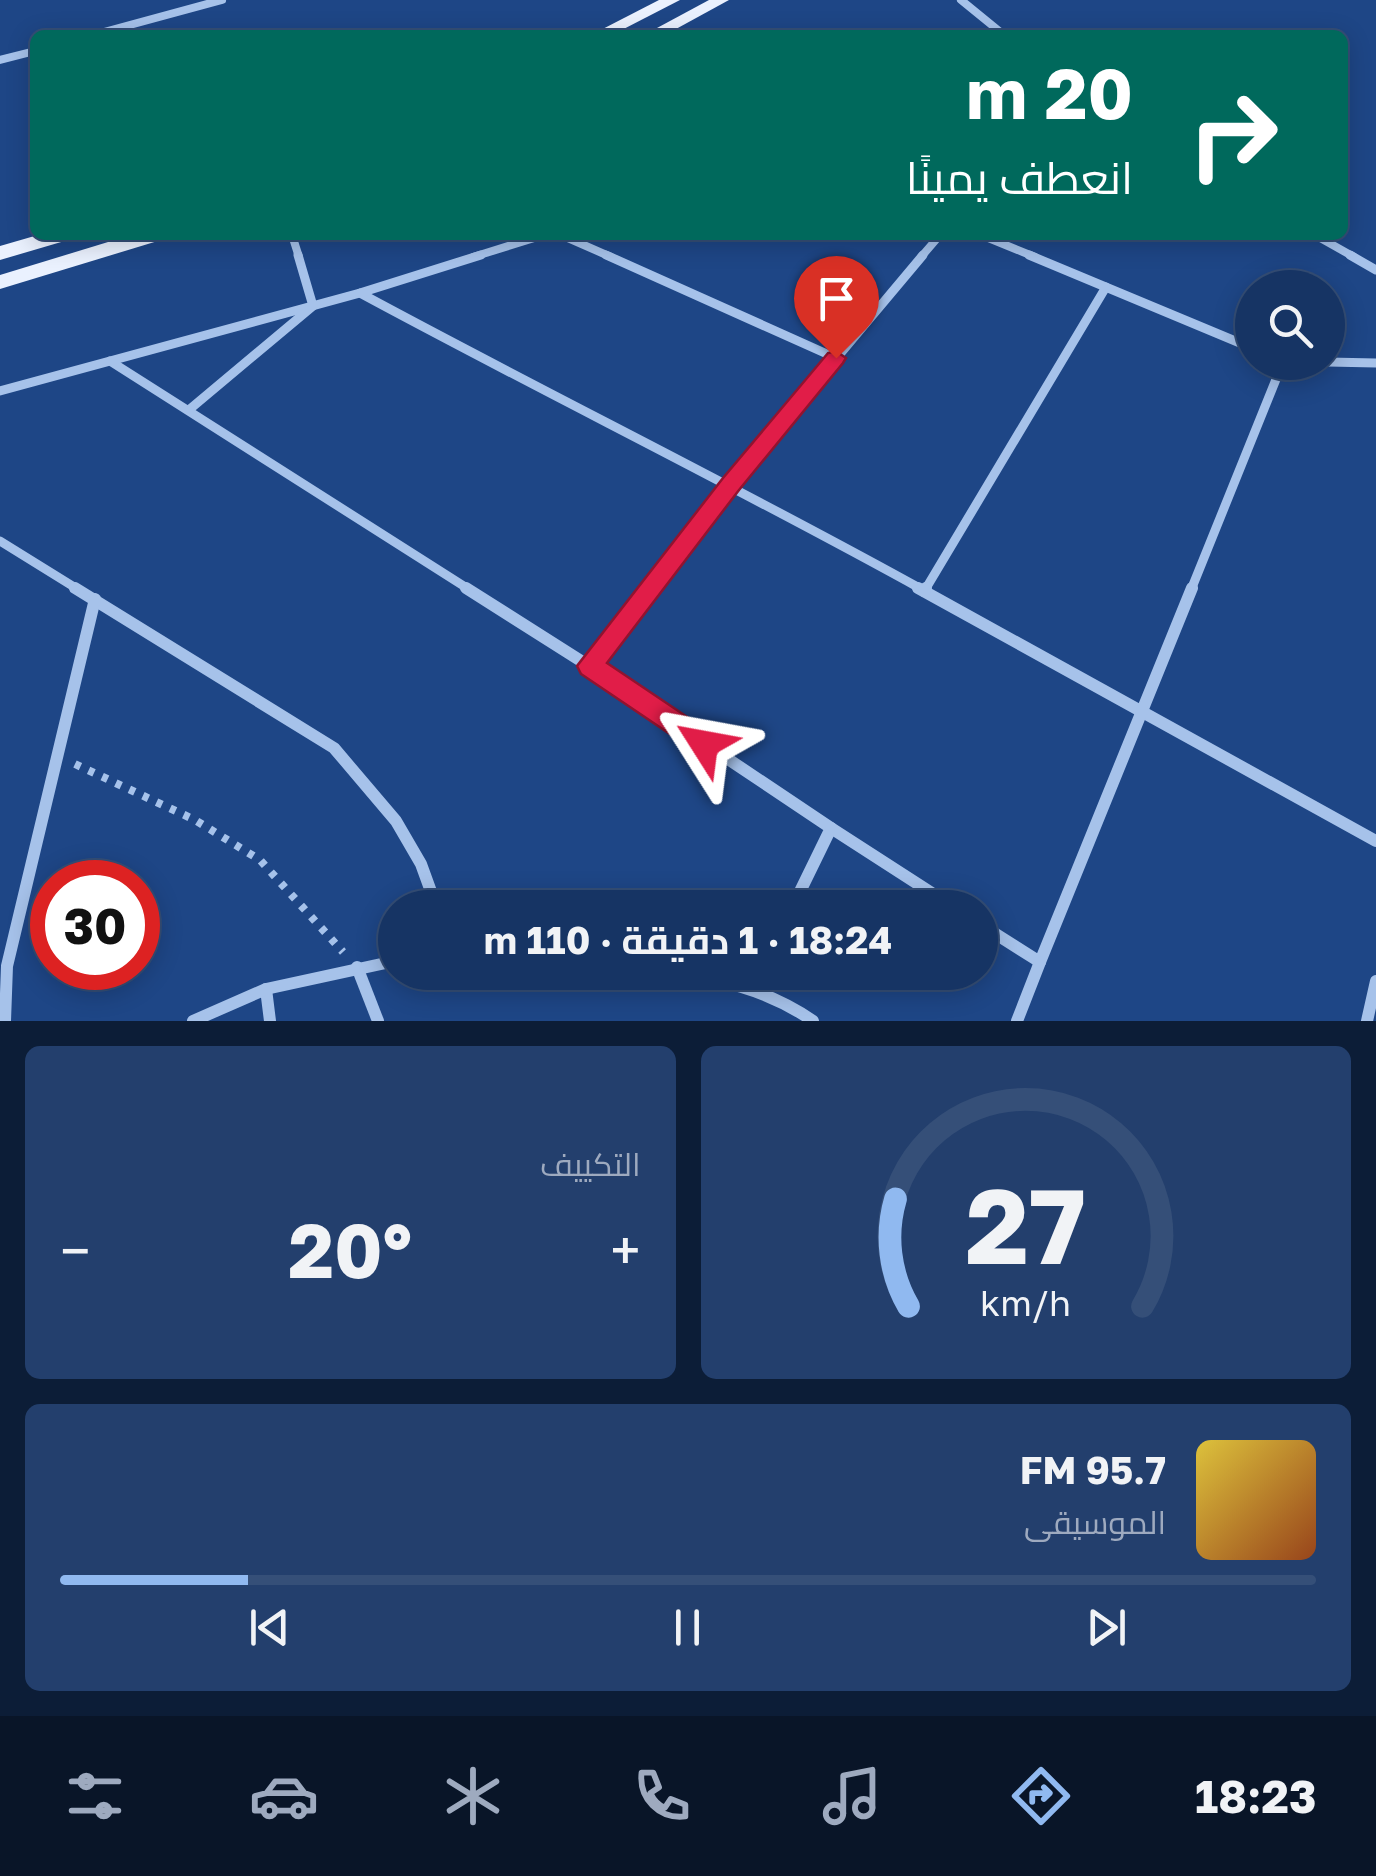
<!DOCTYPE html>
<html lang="ar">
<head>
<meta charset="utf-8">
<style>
	body { margin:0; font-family:"Golos Text",Cairo,sans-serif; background:#233f6d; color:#f1f3f6; direction:rtl; height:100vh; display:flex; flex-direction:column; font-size:38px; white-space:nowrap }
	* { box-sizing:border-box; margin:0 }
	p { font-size:32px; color:#9eaabf }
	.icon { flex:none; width:55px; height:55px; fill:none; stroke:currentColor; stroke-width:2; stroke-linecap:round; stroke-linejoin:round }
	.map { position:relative; height:1021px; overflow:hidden; direction:ltr }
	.side { display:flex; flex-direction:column; gap:25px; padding:25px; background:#0c1d37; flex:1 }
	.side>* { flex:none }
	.banner { position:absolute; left:30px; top:30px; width:1318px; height:210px; border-radius:15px; box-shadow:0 5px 25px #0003,0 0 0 2px #354f78; direction:rtl; background:#00695c; color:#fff; overflow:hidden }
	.controls { position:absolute; left:1235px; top:270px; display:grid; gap:20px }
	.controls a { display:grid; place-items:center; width:110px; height:110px; border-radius:50%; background:#163464; box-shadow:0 5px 25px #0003,0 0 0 2px #354f78; font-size:50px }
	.speed { position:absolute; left:30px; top:860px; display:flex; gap:20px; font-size:50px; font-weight:700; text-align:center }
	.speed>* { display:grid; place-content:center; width:130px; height:130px; border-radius:50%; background:#163464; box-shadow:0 5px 25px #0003,0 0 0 2px #354f78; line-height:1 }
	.speed .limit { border:15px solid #d22; background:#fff; color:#111 }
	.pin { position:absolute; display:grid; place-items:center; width:85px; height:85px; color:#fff; margin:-102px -42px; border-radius:50% 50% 50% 0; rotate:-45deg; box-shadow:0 0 10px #0007 }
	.pin .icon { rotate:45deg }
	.me { position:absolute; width:110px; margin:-55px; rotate:304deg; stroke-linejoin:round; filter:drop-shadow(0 0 8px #0008) }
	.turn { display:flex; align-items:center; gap:35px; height:210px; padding:0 50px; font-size:45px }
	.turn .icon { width:130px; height:130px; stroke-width:2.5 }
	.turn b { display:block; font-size:70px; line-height:85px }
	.big { font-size:75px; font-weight:700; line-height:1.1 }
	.side .tile { flex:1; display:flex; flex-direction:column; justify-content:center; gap:15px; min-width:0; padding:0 35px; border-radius:15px; background:#233f6d }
	.side .dial { align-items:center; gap:0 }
	.dial svg { height:260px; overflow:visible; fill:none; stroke:#354f78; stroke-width:7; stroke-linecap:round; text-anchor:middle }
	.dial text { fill:#f1f3f6; stroke:none }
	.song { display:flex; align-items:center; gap:30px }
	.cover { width:120px; height:120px; border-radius:15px; background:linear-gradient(135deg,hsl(50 70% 55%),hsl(20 70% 35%)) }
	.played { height:10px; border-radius:5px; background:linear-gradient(90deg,#90b9f0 15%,#354f78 15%) }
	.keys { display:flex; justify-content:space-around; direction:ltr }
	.heat { display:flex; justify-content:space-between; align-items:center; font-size:55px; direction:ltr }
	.side .tiles { flex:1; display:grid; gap:25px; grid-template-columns:1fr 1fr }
	.tile:last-child { grid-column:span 2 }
	.trip { position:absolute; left:378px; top:890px; width:620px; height:100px; border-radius:50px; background:#163464; box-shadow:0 5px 25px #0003,0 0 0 2px #354f78; font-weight:700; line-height:100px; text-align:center; direction:rtl }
	.tab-bar { display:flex; height:160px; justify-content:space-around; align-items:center; background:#091528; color:#9eaabf }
	.tab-bar .icon { width:70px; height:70px }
	.tab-bar .on { color:#90b9f0 }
	.tab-bar b { font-size:45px; color:#f1f3f6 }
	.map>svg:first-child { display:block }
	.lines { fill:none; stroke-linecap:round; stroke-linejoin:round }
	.path { stroke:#a6c2ea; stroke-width:8; stroke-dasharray:6 9; stroke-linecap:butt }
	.minor-far2 { stroke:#a6c2ea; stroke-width:8 }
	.minor-far1 { stroke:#a6c2ea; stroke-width:9 }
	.minor { stroke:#a6c2ea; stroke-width:12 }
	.primary { fill:#eaf1fe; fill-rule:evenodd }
	.route { fill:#e11d48; stroke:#92132f; stroke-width:2.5 }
</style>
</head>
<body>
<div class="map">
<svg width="1376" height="1021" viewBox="0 0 1376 1021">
	<rect width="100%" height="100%" fill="#1e4686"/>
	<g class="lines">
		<path class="path" d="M75 764 195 820 260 860 343 952"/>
		<g class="minor-far2">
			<path d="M961 0 1004 35"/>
			<path d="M93 35 222 0"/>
			<path d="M0 60 35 51"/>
			<path d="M292 235 299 257"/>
			<path d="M561 235 611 257"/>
			<path d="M981 235 1035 257"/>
			<path d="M1315 235 1354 257"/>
			<path d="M473 257 544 235"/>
			<path d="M921 257 940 235"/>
		</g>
		<g class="minor-far1">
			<path d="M606 255 836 358"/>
			<path d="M1029 255 1252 348"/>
			<path d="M1350 255 1376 270"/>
			<path d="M360 293C547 394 737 487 923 590"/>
			<path d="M110 361 470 590"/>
			<path d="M1328 362 1376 363"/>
			<path d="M0 391 360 293 481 255"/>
			<path d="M190 409 313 306 298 255"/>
			<path d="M0 541 79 590"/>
			<path d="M648 590 731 484 923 255"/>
			<path d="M925 590 1106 287"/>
			<path d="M1191 590 1283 362"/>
		</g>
		<g class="minor">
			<path d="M75 588 334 748 396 821 421 864 437 908"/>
			<path d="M466 588 589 666 650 588"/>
			<path d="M918 588 1376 841"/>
			<path d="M924 591 926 588"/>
			<path d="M589 666 831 828 792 908"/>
			<path d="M831 828 955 908"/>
			<path d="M980 924 1040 962 1192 588"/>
			<path d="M357 967 378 1021"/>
			<path d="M662 972C717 978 767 989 813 1021"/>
			<path d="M266 989 270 1021"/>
			<path d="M758 989 765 972"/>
			<path d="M5 1021 7 966 95 599"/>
			<path d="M193 1021 266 989 395 961"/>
			<path d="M1017 1021 1040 962"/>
			<path d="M1367 1021 1376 981"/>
		</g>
		<g class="primary">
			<path d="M659 0H680L612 35H591Z"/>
			<path d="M709 0H729L665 35H644Z"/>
			<path d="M38 235H71L68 240 0 260V246Z"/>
			<path d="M131 235H164L161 240 0 289V275Z"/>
		</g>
	</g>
	<path class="route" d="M836 351 846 358 843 363 739 490 607 663 714 735 718 744 714 753 704 757 581 674 577 666 723 478 828 353Z"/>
</svg>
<div class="controls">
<a><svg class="icon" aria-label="search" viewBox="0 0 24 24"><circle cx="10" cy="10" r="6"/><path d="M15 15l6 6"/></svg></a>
</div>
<div class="speed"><div class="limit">30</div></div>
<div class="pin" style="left:836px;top:358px;background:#d93025"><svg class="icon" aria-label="arrive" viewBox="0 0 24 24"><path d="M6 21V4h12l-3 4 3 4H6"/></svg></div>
<svg class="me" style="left:704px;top:744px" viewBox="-20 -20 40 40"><path d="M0-17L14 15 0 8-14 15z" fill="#e11d48" stroke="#fff" stroke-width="4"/></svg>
<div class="trip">18:24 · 1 دقيقة · 110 m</div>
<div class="banner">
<div class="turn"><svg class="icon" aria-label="right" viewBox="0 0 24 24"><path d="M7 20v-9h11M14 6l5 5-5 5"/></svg><div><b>20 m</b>انعطف يمينًا</div></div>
</div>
</div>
<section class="side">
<div class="tiles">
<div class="tile dial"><svg viewBox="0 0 100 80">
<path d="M14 69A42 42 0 1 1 86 69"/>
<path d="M14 69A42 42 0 0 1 10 36" stroke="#90b9f0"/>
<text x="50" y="56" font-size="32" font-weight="700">27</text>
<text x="50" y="72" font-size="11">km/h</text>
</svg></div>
<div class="tile"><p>التكييف</p>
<div class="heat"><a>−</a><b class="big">20°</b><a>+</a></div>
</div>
<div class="tile">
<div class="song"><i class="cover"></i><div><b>95.7 FM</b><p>الموسيقى</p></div></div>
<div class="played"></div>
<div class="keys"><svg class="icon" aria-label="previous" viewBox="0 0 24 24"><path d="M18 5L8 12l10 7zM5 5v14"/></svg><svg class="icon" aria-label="pause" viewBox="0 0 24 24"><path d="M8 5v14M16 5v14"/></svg><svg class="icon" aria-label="next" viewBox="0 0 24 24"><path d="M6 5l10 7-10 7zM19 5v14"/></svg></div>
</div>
</div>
</section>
<nav class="tab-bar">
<b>18:23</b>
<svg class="icon on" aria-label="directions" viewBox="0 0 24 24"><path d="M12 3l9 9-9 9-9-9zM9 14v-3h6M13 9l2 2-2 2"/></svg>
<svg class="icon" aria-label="music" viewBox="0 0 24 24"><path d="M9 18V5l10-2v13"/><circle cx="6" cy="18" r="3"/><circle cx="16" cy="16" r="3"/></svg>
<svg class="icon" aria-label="phone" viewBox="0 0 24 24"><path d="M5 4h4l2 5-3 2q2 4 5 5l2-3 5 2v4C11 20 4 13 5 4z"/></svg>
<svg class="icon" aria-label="climate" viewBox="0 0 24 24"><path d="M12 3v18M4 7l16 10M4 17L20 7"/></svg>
<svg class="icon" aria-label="car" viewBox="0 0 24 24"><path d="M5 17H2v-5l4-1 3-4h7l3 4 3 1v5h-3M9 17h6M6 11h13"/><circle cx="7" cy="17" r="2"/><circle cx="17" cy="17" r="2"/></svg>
<svg class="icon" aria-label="filters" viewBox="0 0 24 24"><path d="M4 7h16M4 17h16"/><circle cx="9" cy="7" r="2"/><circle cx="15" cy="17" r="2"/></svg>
</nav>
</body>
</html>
